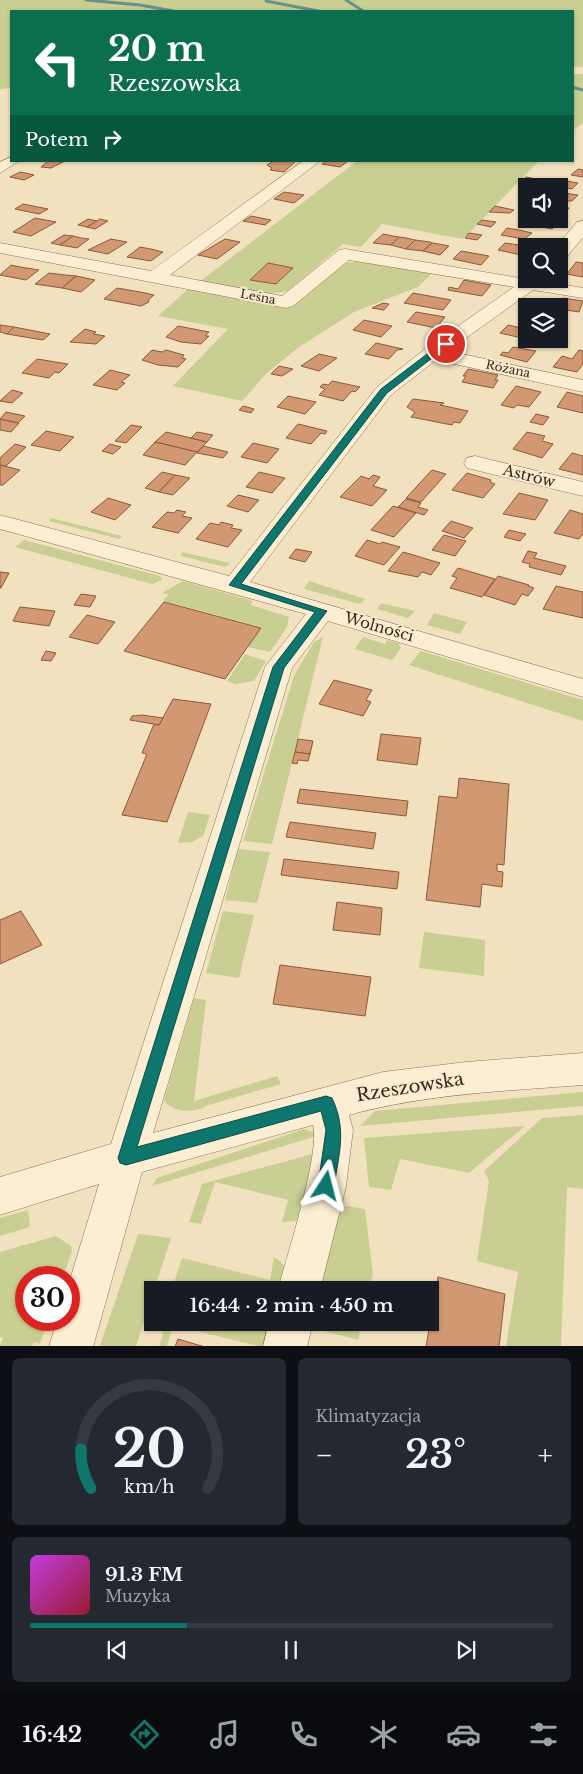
<!DOCTYPE html>
<html lang="pl">
<head>
<meta charset="utf-8">
<style>
	body { margin:0; font-family:"Libre Baskerville",serif; background:#242831; color:#f1f3f6; height:100vh; display:flex; flex-direction:column; font-size:19px; white-space:nowrap }
	* { box-sizing:border-box; margin:0 }
	p { font-size:16px; color:#9ea1a6 }
	.icon { flex:none; width:28px; height:28px; fill:none; stroke:currentColor; stroke-width:2; stroke-linecap:round; stroke-linejoin:round }
	.map { position:relative; height:1346px; overflow:hidden }
	.sheet { display:flex; flex-direction:column; gap:12px; padding:12px; background:#0d0f14; flex:1 }
	.sheet>* { flex:none }
	.banner { position:absolute; left:10px; top:10px; width:564px; height:152px; border-radius:0px; box-shadow:0 1px 4px #0004; background:#0b6e4f; color:#fff; overflow:hidden }
	.fabs { position:absolute; left:518px; top:178px; display:grid; gap:10px }
	.fabs a { display:grid; place-items:center; width:50px; height:50px; border-radius:0px; background:#171b24; box-shadow:0 1px 4px #0004; font-size:25px }
	.speed { position:absolute; left:15px; top:1266px; display:flex; gap:10px; font-size:25px; font-weight:700; text-align:center }
	.speed>* { display:grid; place-content:center; width:65px; height:65px; border-radius:50%; background:#171b24; box-shadow:0 1px 4px #0004; line-height:1 }
	.speed .limit { border:8px solid #d22; background:#fff; color:#111 }
	.pin { position:absolute; display:grid; place-items:center; width:42px; height:42px; color:#fff; margin:-21px; border:2px solid #fff; border-radius:50%; box-shadow:0 1px 5px #0007 }
	.me { position:absolute; width:55px; margin:-28px; rotate:9deg; stroke-linejoin:round; filter:drop-shadow(0 0 4px #0008) }
	.turn { display:flex; align-items:center; gap:18px; height:105px; padding:0 15px; font-size:22px }
	.turn .icon { width:65px; height:65px; stroke-width:2.5 }
	.turn b { display:block; font-size:35px; line-height:42px }
	.then { display:flex; align-items:center; height:48px; padding:0 15px; background:#0003; gap:10px; font-size:19px }
	.big { font-size:38px; font-weight:600; line-height:1.1 }
	.sheet .widget { flex:1; display:flex; flex-direction:column; justify-content:center; gap:8px; min-width:0; padding:0 18px; border-radius:8px; background:#242831 }
	.sheet .dial { align-items:center; gap:0 }
	.dial svg { height:130px; overflow:visible; fill:none; stroke:#363941; stroke-width:7; stroke-linecap:round; text-anchor:middle }
	.dial text { fill:#f1f3f6; stroke:none }
	.song { display:flex; align-items:center; gap:15px }
	.cover { width:60px; height:60px; border-radius:8px; background:linear-gradient(135deg,hsl(290 70% 55%),hsl(350 70% 35%)) }
	.played { height:5px; border-radius:2px; background:linear-gradient(90deg,#0f766e 30%,#363941 30%) }
	.keys { display:flex; justify-content:space-around; direction:ltr }
	.heat { display:flex; justify-content:space-between; align-items:center; font-size:28px; direction:ltr }
	.sheet .tiles { flex:1; display:grid; gap:12px; grid-template-columns:1fr 1fr }
	.widget:last-child { grid-column:span 2 }
	.trip { position:absolute; left:144px; top:1281px; width:295px; height:50px; border-radius:0px; background:#171b24; box-shadow:0 1px 4px #0004; font-weight:600; line-height:50px; text-align:center }
	.menu { display:flex; height:80px; justify-content:space-around; align-items:center; background:#090b0e; color:#9ea1a6 }
	.menu .icon { width:35px; height:35px }
	.menu .on { color:#0f766e }
	.menu b { font-size:22px; color:#f1f3f6 }
	.map>svg:first-child { display:block }
	.green { fill:#c9cf92 }
	.lines { fill:none; stroke-linecap:round; stroke-linejoin:round }
	.stream { stroke:#699186; stroke-width:3 }
	.building { fill:#d29872; stroke:#8c593a }
	.minor-casing { stroke:#8b7156; stroke-width:1 }
	.minor { fill:#fbeed3; fill-rule:evenodd }
	.route { fill:#0f766e; stroke:#0a4d48 }
	.labels { text-anchor:middle; stroke-width:4; stroke-linejoin:round; paint-order:stroke }
	.far-street-label { font-size:12px; fill:#39291c; stroke:#f8ebcf }
	.street-label { font-size:15px; fill:#39291c; stroke:#f8ebcf }
	.near-street-label { font-size:18px; fill:#39291c; stroke:#f8ebcf }
</style>
</head>
<body>
<div class="map">
<svg width="583" height="1347" viewBox="0 0 583 1347">
	<rect width="100%" height="100%" fill="#f1e1bf"/>
	<g class="green">
		<path d="M0 0H583V67H573L572 11H11V88L0 89Z"/>
		<path d="M573 74H583V123L573 130Z"/>
		<path d="M357 161H539L463 239 382 224 361 247 343 244 288 291 263 295 198 283Z"/>
		<path d="M363 261 433 272 418 287 354 312 299 347 267 373 242 401 173 386 228 329 158 316 188 289 289 307 341 263Z"/>
		<path d="M51 518 122 536 119 539 49 521Z"/>
		<path d="M24 540 160 576 162 580 152 584 15 547Z"/>
		<path d="M182 552 230 563 225 567 181 556Z"/>
		<path d="M183 581 253 601 251 605 289 617 287 627 270 652 248 647 262 627 163 601 169 594 162 593Z"/>
		<path d="M309 581 365 599 360 604 304 589Z"/>
		<path d="M381 603 415 611 408 618 377 609Z"/>
		<path d="M434 613 467 622 460 634 427 625Z"/>
		<path d="M323 637 272 844 243 841 294 676 314 642Z"/>
		<path d="M363 637 385 644 387 640 398 643 401 648 392 660 355 649Z"/>
		<path d="M421 651 583 700V721L409 665Z"/>
		<path d="M245 654 266 661 254 681 236 684 227 681Z"/>
		<path d="M188 812 210 815 203 836 192 842 178 843Z"/>
		<path d="M238 849 270 852 257 903 225 900Z"/>
		<path d="M223 911 254 915 239 978 206 973Z"/>
		<path d="M424 932 485 940 484 976 419 968Z"/>
		<path d="M194 998 206 1000 194 1101 277 1076 281 1084 205 1106 204 1108C189 1112 175 1113 164 1101L166 1093Z"/>
		<path d="M583 1092V1106L360 1126 375 1111Z"/>
		<path d="M583 1115V1189L567 1187 561 1346H506L518 1272 477 1261 489 1181 484 1171 542 1118Z"/>
		<path d="M525 1126 469 1173 400 1159 391 1190 369 1187 364 1138Z"/>
		<path d="M304 1129 320 1135 152 1186 157 1178Z"/>
		<path d="M320 1152 304 1215 295 1221 282 1222 288 1200 215 1182 201 1224 189 1222 202 1184Z"/>
		<path d="M348 1206 365 1209 373 1274 369 1290H317L337 1209Z"/>
		<path d="M28 1210 30 1227 0 1236V1218Z"/>
		<path d="M138 1234 171 1238 136 1346H100Z"/>
		<path d="M56 1236 71 1246 72 1251 63 1277 26 1278V1320H48L40 1344 34 1342 32 1346H0L3 1338 0 1337V1252Z"/>
		<path d="M274 1257C288 1266 289 1274 287 1290L172 1289 182 1258 270 1280Z"/>
		<path d="M166 1323H243L277 1331 273 1346H258L173 1325 167 1346 159 1347Z"/>
		<path d="M310 1323H362L358 1340 309 1327Z"/>
	</g>
	<g class="lines">
		<g class="stream">
			<path d="M86 0 140 5 173 11"/>
			<path d="M346 0 363 11"/>
			<path d="M266 1 318 11"/>
			<path d="M572 87 583 90"/>
		</g>
	</g>
	<g class="building">
		<path d="M48 161H59L63 162 51 168 41 167Z"/>
		<path d="M296 161 284 172 270 170 272 168 267 165 274 161Z"/>
		<path d="M326 161H348L340 167 322 164Z"/>
		<path d="M578 169 583 170V177L571 175Z"/>
		<path d="M20 172 30 174 34 175 24 180 10 177Z"/>
		<path d="M526 177 536 179 530 184 520 182Z"/>
		<path d="M556 179 578 183 572 189 550 185Z"/>
		<path d="M284 192 304 195 294 203 274 199Z"/>
		<path d="M559 192 564 193 578 195 572 201H565L559 200Z"/>
		<path d="M23 204 48 209 39 214 15 209Z"/>
		<path d="M559 204H562L560 207 569 208 563 216 559 215Z"/>
		<path d="M495 206 514 210 510 213 489 212Z"/>
		<path d="M251 216 271 220 265 225 243 221Z"/>
		<path d="M35 218 56 222 31 236 13 232Z"/>
		<path d="M88 219 97 221 87 227 78 225Z"/>
		<path d="M100 219 108 221 95 229 87 227Z"/>
		<path d="M530 219H543L559 222 552 229 527 224Z"/>
		<path d="M482 220 496 222 491 227 477 224Z"/>
		<path d="M507 228 519 230 532 233 524 239 501 235Z"/>
		<path d="M469 233 482 235 477 240 465 238Z"/>
		<path d="M383 234 393 236 399 237 391 245 373 243Z"/>
		<path d="M64 235 73 236 60 245 51 243Z"/>
		<path d="M73 236 81 238 89 239 77 248 60 245Z"/>
		<path d="M399 237 406 238 415 240 406 249 391 245Z"/>
		<path d="M111 239 127 242 108 254 88 250Z"/>
		<path d="M225 239 240 242 217 259 198 255Z"/>
		<path d="M415 240 430 242 432 243 423 251 406 249Z"/>
		<path d="M432 243H433L449 246 440 255 423 251Z"/>
		<path d="M505 243 526 246V256L498 250Z"/>
		<path d="M140 247 151 249 163 252 151 261 127 257Z"/>
		<path d="M461 251 489 256 481 265 453 259Z"/>
		<path d="M576 262 583 263V277L567 274Z"/>
		<path d="M268 263 293 268 276 284 250 280Z"/>
		<path d="M11 265 20 267 39 270 26 280 0 275Z"/>
		<path d="M49 273 65 275 76 276 62 288 35 284Z"/>
		<path d="M76 276 95 280 81 292 62 288Z"/>
		<path d="M464 280 491 285 482 296 448 290 449 287 458 289Z"/>
		<path d="M117 288 140 292 154 295 148 300 149 302 141 306 104 299Z"/>
		<path d="M413 293 451 300 443 310 404 303Z"/>
		<path d="M563 298 583 301 579 312 559 309Z"/>
		<path d="M383 303 389 304 384 310 372 308Z"/>
		<path d="M416 312 445 317 436 328 407 322Z"/>
		<path d="M364 320 392 326 381 337 353 330Z"/>
		<path d="M0 325 14 327 7 334 0 332Z"/>
		<path d="M508 325 526 329V339L500 333Z"/>
		<path d="M178 326 209 332 205 336H209L201 344 181 342 166 337Z"/>
		<path d="M14 327 50 334 43 340 7 334Z"/>
		<path d="M85 329 96 332 93 334 105 336 96 344 70 342Z"/>
		<path d="M376 343 403 349 397 350 389 359 365 354Z"/>
		<path d="M513 347 536 351 527 362 500 355 503 352 508 353Z"/>
		<path d="M152 350 162 352 166 350 184 355 182 358 186 359 178 367 158 365 142 360Z"/>
		<path d="M579 350 583 351V364L577 372 553 367 562 356 572 359Z"/>
		<path d="M319 354 337 358 319 371 301 366Z"/>
		<path d="M37 359 68 364 59 373 55 372 49 378 22 373Z"/>
		<path d="M279 366 293 369 282 376 271 374Z"/>
		<path d="M468 369 498 375 495 380H498L493 388 462 382 466 376H463Z"/>
		<path d="M110 370 130 375 121 382 125 383 117 390 93 385Z"/>
		<path d="M332 381 360 387 355 392 352 391 343 401 319 395 325 389 320 387 323 384 328 385Z"/>
		<path d="M516 386 541 392 529 407 517 405 514 408 501 405Z"/>
		<path d="M12 390 23 393 12 403 0 401Z"/>
		<path d="M567 392 583 396V413L557 407Z"/>
		<path d="M288 396 316 402 305 414 277 407Z"/>
		<path d="M413 399 444 403 440 405 468 411 460 423 454 422 452 425 411 417 415 412 407 407Z"/>
		<path d="M243 406 254 409 251 413 239 410Z"/>
		<path d="M6 412 25 416 18 423 0 419Z"/>
		<path d="M536 414 549 417 543 425 530 422Z"/>
		<path d="M0 419 18 423H19L11 432 0 430Z"/>
		<path d="M298 424 327 431 325 434 321 433 311 444 286 438Z"/>
		<path d="M131 425 142 427 126 443 115 441Z"/>
		<path d="M46 431 74 437 60 451 31 445Z"/>
		<path d="M166 432 191 438 207 442 197 452 155 442Z"/>
		<path d="M197 432 213 435 207 442 191 438Z"/>
		<path d="M527 432 545 436 542 441 553 444 542 458 513 449Z"/>
		<path d="M155 442 197 452 185 465 143 455Z"/>
		<path d="M253 443 279 449 267 463 241 457Z"/>
		<path d="M15 444 26 447 6 466 0 465V458Z"/>
		<path d="M110 444 121 447 113 454 102 451Z"/>
		<path d="M203 446 228 452 223 458 197 453Z"/>
		<path d="M572 453 583 456V475L559 469Z"/>
		<path d="M0 465 20 470 3 485H0Z"/>
		<path d="M432 470 446 474 421 502 406 498Z"/>
		<path d="M162 472 175 475 159 492 145 488Z"/>
		<path d="M259 472 285 478 272 493 246 487Z"/>
		<path d="M467 473 491 480 490 482 495 484 483 498 452 490Z"/>
		<path d="M175 475 190 478 173 495 159 492Z"/>
		<path d="M373 475 380 477 373 486 387 490 372 506 340 497 361 476 369 479Z"/>
		<path d="M519 493 548 500 535 520 503 514Z"/>
		<path d="M238 495 259 500 248 512 227 506Z"/>
		<path d="M108 498 131 505 115 520 91 512Z"/>
		<path d="M406 499 421 503 418 507 428 510 424 515 398 507Z"/>
		<path d="M393 506 416 513 394 537 371 530Z"/>
		<path d="M177 510 186 512 182 516 192 518 178 533 152 527 167 512 174 513Z"/>
		<path d="M570 510 583 514V534L579 539 554 533Z"/>
		<path d="M451 521 473 528 464 538 442 531Z"/>
		<path d="M221 522 233 525 231 528 242 530 228 547 196 539 210 523 219 525Z"/>
		<path d="M509 530 526 534 520 541 504 537Z"/>
		<path d="M444 535 466 541 455 556 432 550Z"/>
		<path d="M367 540 380 544 382 542 400 547 384 565 355 556Z"/>
		<path d="M296 549 312 552 305 562 289 558Z"/>
		<path d="M528 551 537 553 534 558 566 566 561 575 529 567 530 564 522 562Z"/>
		<path d="M403 552 440 563 431 575 422 572 418 577 388 571Z"/>
		<path d="M458 568 495 579 482 597 450 588 457 578 452 576Z"/>
		<path d="M0 572 9 573 1 588H0Z"/>
		<path d="M498 576 529 585 528 586 534 588 528 596 522 594 515 605 484 595Z"/>
		<path d="M556 586 583 592V618L543 609Z"/>
		<path d="M81 594 96 596 90 607 74 605Z"/>
		<path d="M164 602 261 628 225 679 124 651Z"/>
		<path d="M20 607 55 611 49 626 13 621Z"/>
		<path d="M87 615 115 622 98 644 69 637Z"/>
		<path d="M46 651 56 653 51 661 41 660Z"/>
		<path d="M334 680 372 690 366 700 371 702 363 716 319 704Z"/>
		<path d="M173 699 211 704 167 822 122 815 147 754 142 753 154 724 159 725Z"/>
		<path d="M142 715 163 718 159 725 130 720 132 716Z"/>
		<path d="M381 734 421 738 417 765 377 760Z"/>
		<path d="M298 739 313 741 310 754 295 752Z"/>
		<path d="M295 752 310 754 308 761 298 760 297 764 292 763Z"/>
		<path d="M459 778 509 784 504 865 497 864V871L503 872 502 887 482 884 480 907 426 900 439 796 457 798Z"/>
		<path d="M300 789 408 801 406 816 297 803Z"/>
		<path d="M290 822 376 833 373 849 286 837Z"/>
		<path d="M284 859 399 872 397 889 281 875Z"/>
		<path d="M337 902 382 908 380 935 333 930Z"/>
		<path d="M21 911 42 945 0 964V920Z"/>
		<path d="M280 965 371 977 365 1016 273 1004Z"/>
		<path d="M438 1277 505 1294 499 1347H426Z"/>
		<path d="M178 1339 205 1347H175Z"/>
	</g>
	<g class="lines">
		<g class="minor-casing">
			<g id="minor">
				<path d="M11 157V161H19L0 173V162Z"/>
				<path d="M303 161H320L170 275 282 296 339 250 345 249 526 279H546L545 281 583 288V298L533 290 448 351 583 380V392L436 360 391 395 250 582 583 679V697L328 621 292 668 153 1133 383 1072 466 1062 583 1053V1085C505 1091 425 1094 349 1115L353 1130 346 1186 320 1290H278C286 1258 321 1152 313 1125L142 1172 93 1347H49L57 1320H69V1283L99 1184 0 1215V1177L111 1144 265 667 306 614 0 529V515L229 576 377 387 425 349 514 287 349 260 293 306 286 308 0 253V243L151 271Z"/>
				<path d="M583 221V237L565 259 559 260 557 246 577 222Z"/>
				<path d="M475 456 583 482V496L467 468 464 463 467 458Z"/>
				<path d="M269 1322H313L307 1347H263Z"/>
			</g>
		</g>
		<use href="#minor" class="minor"/>
	</g>
	<path class="route" d="M443 342 450 344 387 393 241 584 327 611 284 668 137 1147 326 1096 332 1098C347 1130 339 1153 334 1186L332 1191 326 1194 320 1191 318 1186 326 1130 321 1111 126 1165 120 1163 118 1158 273 667 315 612 229 585 381 389Z"/>
	<g class="labels">
		<g class="far-street-label">
			<text transform="translate(258 297) rotate(11)" y="4">Leśna</text>
			<text transform="translate(508 369) rotate(12)" y="4">Różana</text>
		</g>
		<g class="street-label">
			<text transform="translate(529 476) rotate(14)" y="5">Astrów</text>
			<text transform="translate(379 627) rotate(16)" y="5">Wolności</text>
		</g>
		<g class="near-street-label">
			<text transform="translate(410 1087) rotate(-9)" y="6">Rzeszowska</text>
		</g>
	</g>
</svg>
<div class="fabs">
<a><svg class="icon" aria-label="sound" viewBox="0 0 24 24"><path d="M4 9h4l5-4v14l-5-4H4zM17 9q2 3 0 6"/></svg></a>
<a><svg class="icon" aria-label="search" viewBox="0 0 24 24"><circle cx="10" cy="10" r="6"/><path d="M15 15l6 6"/></svg></a>
<a><svg class="icon" aria-label="layers" viewBox="0 0 24 24"><path d="M12 4l9 5-9 5-9-5zM3 14l9 5 9-5"/></svg></a>
</div>
<div class="speed"><div class="limit">30</div></div>
<div class="pin" style="left:446px;top:344px;background:#d93025"><svg class="icon" aria-label="arrive" viewBox="0 0 24 24"><path d="M6 21V4h12l-3 4 3 4H6"/></svg></div>
<svg class="me" style="left:326px;top:1186px" viewBox="-20 -20 40 40"><path d="M0-17L14 15 0 8-14 15z" fill="#0f766e" stroke="#fff" stroke-width="4"/></svg>
<div class="trip">16:44 · 2 min · 450 m</div>
<div class="banner">
<div class="turn"><svg class="icon" aria-label="left" viewBox="0 0 24 24"><path d="M17 20v-9H6M10 6l-5 5 5 5"/></svg><div><b>20 m</b>Rzeszowska</div></div>
<div class="then">Potem<svg class="icon" aria-label="right" viewBox="0 0 24 24"><path d="M7 20v-9h11M14 6l5 5-5 5"/></svg></div>
</div>
</div>
<section class="sheet">
<div class="tiles">
<div class="widget dial"><svg viewBox="0 0 100 80">
<path d="M14 69A42 42 0 1 1 86 69"/>
<path d="M14 69A42 42 0 0 1 8 45" stroke="#0f766e"/>
<text x="50" y="56" font-size="32" font-weight="700">20</text>
<text x="50" y="72" font-size="11">km/h</text>
</svg></div>
<div class="widget"><p>Klimatyzacja</p>
<div class="heat"><a>−</a><b class="big">23°</b><a>+</a></div>
</div>
<div class="widget">
<div class="song"><i class="cover"></i><div><b>91.3 FM</b><p>Muzyka</p></div></div>
<div class="played"></div>
<div class="keys"><svg class="icon" aria-label="previous" viewBox="0 0 24 24"><path d="M18 5L8 12l10 7zM5 5v14"/></svg><svg class="icon" aria-label="pause" viewBox="0 0 24 24"><path d="M8 5v14M16 5v14"/></svg><svg class="icon" aria-label="next" viewBox="0 0 24 24"><path d="M6 5l10 7-10 7zM19 5v14"/></svg></div>
</div>
</div>
</section>
<nav class="menu">
<b>16:42</b>
<svg class="icon on" aria-label="directions" viewBox="0 0 24 24"><path d="M12 3l9 9-9 9-9-9zM9 14v-3h6M13 9l2 2-2 2"/></svg>
<svg class="icon" aria-label="music" viewBox="0 0 24 24"><path d="M9 18V5l10-2v13"/><circle cx="6" cy="18" r="3"/><circle cx="16" cy="16" r="3"/></svg>
<svg class="icon" aria-label="phone" viewBox="0 0 24 24"><path d="M5 4h4l2 5-3 2q2 4 5 5l2-3 5 2v4C11 20 4 13 5 4z"/></svg>
<svg class="icon" aria-label="climate" viewBox="0 0 24 24"><path d="M12 3v18M4 7l16 10M4 17L20 7"/></svg>
<svg class="icon" aria-label="car" viewBox="0 0 24 24"><path d="M5 17H2v-5l4-1 3-4h7l3 4 3 1v5h-3M9 17h6M6 11h13"/><circle cx="7" cy="17" r="2"/><circle cx="17" cy="17" r="2"/></svg>
<svg class="icon" aria-label="filters" viewBox="0 0 24 24"><path d="M4 7h16M4 17h16"/><circle cx="9" cy="7" r="2"/><circle cx="15" cy="17" r="2"/></svg>
</nav>
</body>
</html>
